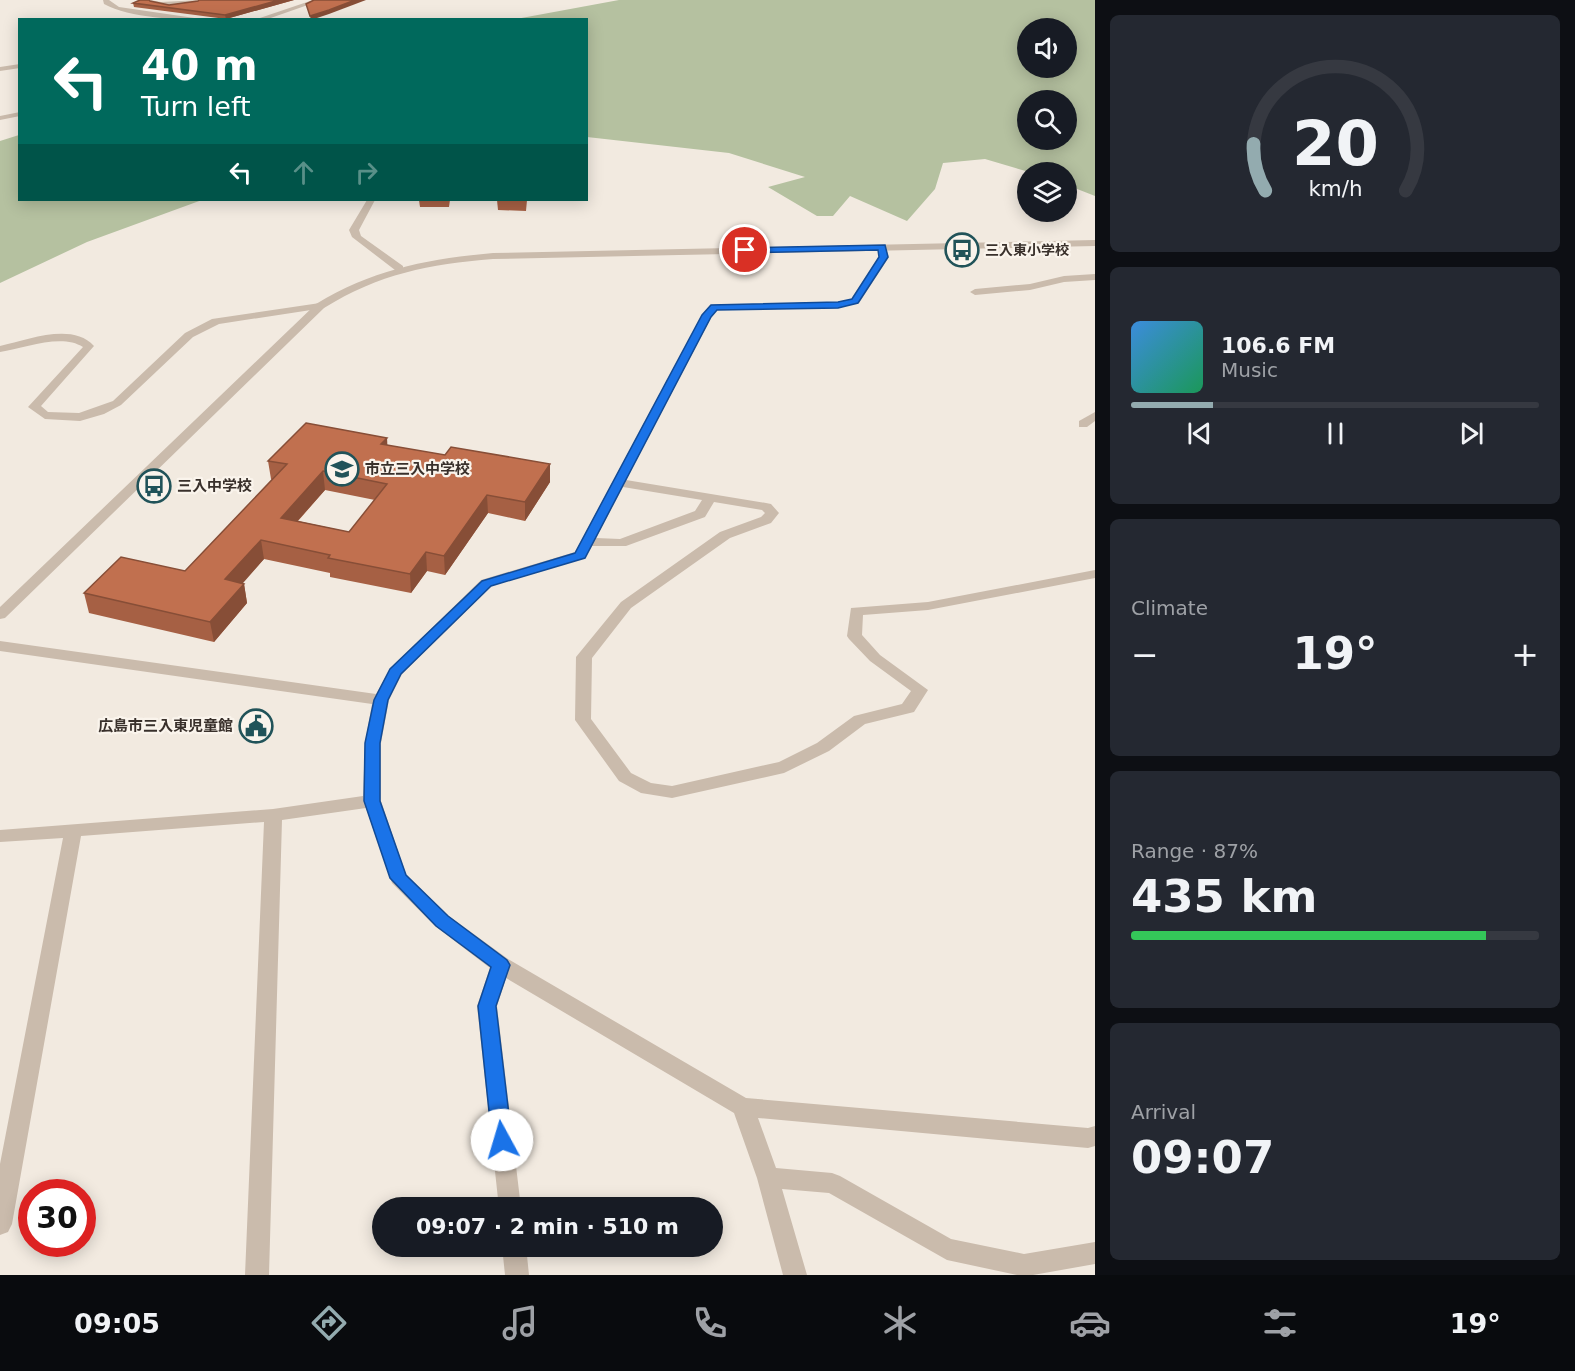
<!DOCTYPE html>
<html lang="en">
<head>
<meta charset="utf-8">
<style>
	body { margin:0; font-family:"DejaVu Sans","Noto Sans JP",sans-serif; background:#242831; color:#f1f3f6; height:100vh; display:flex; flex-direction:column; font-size:22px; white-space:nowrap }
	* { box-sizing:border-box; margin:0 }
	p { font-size:20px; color:#9ea1a6 }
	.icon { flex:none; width:33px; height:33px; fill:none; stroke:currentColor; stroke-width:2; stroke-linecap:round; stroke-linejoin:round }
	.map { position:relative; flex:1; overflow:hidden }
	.side { display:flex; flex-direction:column; gap:15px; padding:15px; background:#0d0f14; width:480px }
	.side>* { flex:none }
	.banner { position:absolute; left:18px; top:18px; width:570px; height:183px; border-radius:0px; box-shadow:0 3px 15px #0003; background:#00695c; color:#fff; overflow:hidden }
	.controls { position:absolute; left:1017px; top:18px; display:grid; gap:12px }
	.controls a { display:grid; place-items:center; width:60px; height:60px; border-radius:50%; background:#171b24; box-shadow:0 3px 15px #0003; font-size:30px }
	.speed { position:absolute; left:18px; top:1179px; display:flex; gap:12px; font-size:30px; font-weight:700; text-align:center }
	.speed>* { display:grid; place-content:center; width:78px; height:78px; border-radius:50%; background:#171b24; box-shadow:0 3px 15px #0003; line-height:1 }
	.speed .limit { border:9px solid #d22; background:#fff; color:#111 }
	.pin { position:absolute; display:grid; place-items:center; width:51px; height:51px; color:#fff; margin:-26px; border:3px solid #fff; border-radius:50%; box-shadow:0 2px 6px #0007 }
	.me { position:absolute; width:66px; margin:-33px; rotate:354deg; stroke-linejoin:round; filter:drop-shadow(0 0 4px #0008) }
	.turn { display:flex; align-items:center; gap:21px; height:126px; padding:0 24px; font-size:27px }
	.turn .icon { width:78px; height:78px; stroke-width:2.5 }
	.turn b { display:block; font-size:42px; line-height:51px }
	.lanes { display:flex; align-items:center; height:57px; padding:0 24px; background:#0003; justify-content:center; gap:30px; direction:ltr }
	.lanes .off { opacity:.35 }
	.big { font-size:45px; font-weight:700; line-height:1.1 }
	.side .widget { flex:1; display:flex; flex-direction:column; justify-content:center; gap:9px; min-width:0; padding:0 21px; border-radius:9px; background:#242831 }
	.side .dial { align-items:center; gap:0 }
	.dial svg { height:156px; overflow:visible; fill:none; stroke:#363941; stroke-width:7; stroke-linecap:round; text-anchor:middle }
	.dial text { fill:#f1f3f6; stroke:none }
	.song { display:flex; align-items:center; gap:18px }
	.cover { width:72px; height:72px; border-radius:9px; background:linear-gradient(135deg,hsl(210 70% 55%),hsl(150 70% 35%)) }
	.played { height:6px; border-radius:3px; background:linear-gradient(90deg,#93abaf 20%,#363941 20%) }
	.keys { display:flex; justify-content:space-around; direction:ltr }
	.heat { display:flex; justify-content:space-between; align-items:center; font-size:33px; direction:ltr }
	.charge { height:9px; border-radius:4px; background:linear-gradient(90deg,#34c759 87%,#363941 0) }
	.trip { position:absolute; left:372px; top:1197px; width:351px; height:60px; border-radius:30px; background:#171b24; box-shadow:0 3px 15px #0003; font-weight:700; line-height:60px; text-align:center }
	.menu { display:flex; height:96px; justify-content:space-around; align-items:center; background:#090b0e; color:#9ea1a6 }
	.menu .icon { width:42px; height:42px }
	.menu .current { color:#93abaf }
	.menu b { font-size:27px; color:#f1f3f6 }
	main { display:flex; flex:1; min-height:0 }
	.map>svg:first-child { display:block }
	.green { fill:#b5c1a0; fill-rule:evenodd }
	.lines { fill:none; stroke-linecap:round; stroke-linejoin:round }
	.minor { fill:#cabbac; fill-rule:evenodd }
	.tertiary { fill:#cabbac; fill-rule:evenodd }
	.wall { fill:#a66044; fill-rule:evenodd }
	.shaded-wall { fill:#874e37 }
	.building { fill:#c1704f; stroke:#874e37; stroke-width:1.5; fill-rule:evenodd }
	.route { fill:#1a73e8; stroke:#114b97; stroke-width:1.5 }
	.labels { text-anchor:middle; stroke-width:4.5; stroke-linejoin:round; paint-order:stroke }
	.far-poi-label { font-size:14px; font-weight:bold; fill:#39302b; stroke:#faf4ec; text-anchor:start }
	.poi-label { font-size:15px; font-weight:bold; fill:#39302b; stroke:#faf4ec; text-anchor:start }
</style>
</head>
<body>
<main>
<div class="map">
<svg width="1095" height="1275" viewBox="0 0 1095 1275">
	<rect width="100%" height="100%" fill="#f2eae0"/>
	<g class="green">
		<path d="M619 0H1095V196L1067 185 1066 172H1029L985 159 943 163 935 189 907 221 850 196 833 216H817L768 187 805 177 729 153 587 137 586 20 516 19ZM1028 28H1066V68H1028ZM1028 100H1066V140H1028Z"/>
		<path d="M19 135 20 200H202L87 242 0 283V141Z"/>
	</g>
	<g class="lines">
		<g class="minor">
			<path d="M103 0H109L119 7 208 20C178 20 130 18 104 4Z"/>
			<path d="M150 0 161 2 202 0C193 10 163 7 151 3Z"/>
			<path d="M313 0H322L265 20H254Z"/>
			<path d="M20 64V68L0 71V67Z"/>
			<path d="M20 112V116L0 120V116Z"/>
			<path d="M367 200H375L359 230 361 236 403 266V270H395L352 237 349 230Z"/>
			<path d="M879 245H885L889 257 859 303 838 308 717 310 712 316 626 480 766 503 771 504 779 513 771 523 730 538 631 608 592 658 591 719 631 773 651 783 672 786 779 762 817 743 854 716 902 704 911 691 870 661 849 639 847 636 851 608 928 602 1095 570V578L928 610 863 615 862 635 880 655 928 690 914 712 865 724 829 751 784 773 672 798 641 793 619 781 575 720 576 657 621 602 720 532 761 517 765 513 762 510 714 502 705 517 626 546H592L585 558 491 586 402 674 389 700 381 743V801L406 875 449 916 508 959 746 1098 1088 1128 1095 1126V1146L1088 1148 758 1118 776 1168 832 1173 840 1176 951 1239 1024 1254 1095 1242V1264L1033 1275H1017L947 1260 829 1193 782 1189 807 1275H783L757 1178 734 1113 506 978 497 1006 521 1208H499L477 1006 490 968 435 926 392 883 366 808 282 820 269 1275H245L264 822 81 836 12 1224 8 1232 0 1235V1164L63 838 0 842V830L273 809 363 796 365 743 372 704 0 651V641L376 694 390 669 481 580 575 552 702 315 710 305 838 302 851 299 879 257ZM623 487 702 500 695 511 620 539 596 538Z"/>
			<path d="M1095 274V280L1064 282 1030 290 975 295 970 292 975 289 1030 284 1064 276Z"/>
			<path d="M320 303 325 306 324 308 219 324 193 337 121 405 104 414 80 421 45 419 28 407 83 347C62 333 24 348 0 352V346C28 340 72 322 94 346L41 406 48 412 79 413 113 401 185 333 212 319Z"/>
			<path d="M1095 412V421L1087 427H1079V421Z"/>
			<path d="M502 1246H526L529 1275H505Z"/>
		</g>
		<path class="tertiary" d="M1095 240V246L493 259C429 264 379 274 324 308L5 618 0 619V607L316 304C374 269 427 259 493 253Z"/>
	</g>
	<g class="wall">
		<path d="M199 0H294L226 19 134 7 133 3 150 1 169 5 198 1Z"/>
		<path d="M419 200H450L449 207H420Z"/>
		<path d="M497 200H527L526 211 498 210Z"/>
		<path d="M387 438V445L550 482 525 521 488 513 445 575 427 571 411 593 330 577V573L264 559 242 583 244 584 247 603 214 642 89 613 84 593 185 571 272 480 271 479 268 461ZM325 490 375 500 349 532 298 521Z"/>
	</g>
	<g class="shaded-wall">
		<path d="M279 0H294L226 19 225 15Z"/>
		<path d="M355 0H366L329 14 311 20 310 16Z"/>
		<path d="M387 438 388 456 381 444Z"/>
		<path d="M550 464V482L525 521V502Z"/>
		<path d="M323 471 325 490 284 536 281 518Z"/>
		<path d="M487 495 488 513 445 575 444 556Z"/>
		<path d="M261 540 264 559 229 599 225 579Z"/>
		<path d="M426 552 427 571 411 593 410 574Z"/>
		<path d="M244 584 247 603 214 642 210 622Z"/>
	</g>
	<g class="building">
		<path d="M140 0H149L150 1 169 5 198 1 199 0H279L225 15 133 3Z"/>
		<path d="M314 0H355L329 10 310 16 306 4Z"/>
		<path d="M306 423 387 438 381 444 445 455 451 447 550 464 525 502 487 495 444 556 426 552 410 574 328 558 330 555 261 540 225 579 244 584 210 622 84 593 121 557 185 571 287 464 268 461ZM323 471 387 484 349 532 281 518Z"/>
	</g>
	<path class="route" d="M885 245 888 257 858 303 838 308 717 310 711 317 585 558 491 586 401 674 388 700 380 743V801L406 875 448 916 507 960 510 965 496 1006 512 1140 509 1147 502 1149 495 1147 492 1140 478 1006 491 967 436 926 390 878 364 801 365 743 374 700 390 669 482 581 575 553 702 315 711 305 838 302 852 299 879 257 878 250 745 253 741 252V248Z"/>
	<defs>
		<g id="bus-ring" transform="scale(1.725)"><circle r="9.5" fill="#faf4ec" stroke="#215359" stroke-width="1.5"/><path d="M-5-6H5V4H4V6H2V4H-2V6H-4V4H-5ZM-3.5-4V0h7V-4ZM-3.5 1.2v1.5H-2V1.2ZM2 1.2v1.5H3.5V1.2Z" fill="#215359"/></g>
		<g id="school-ring" transform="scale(1.725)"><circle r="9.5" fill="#faf4ec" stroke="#215359" stroke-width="1.5"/><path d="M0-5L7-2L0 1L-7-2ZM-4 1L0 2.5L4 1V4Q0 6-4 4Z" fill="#215359"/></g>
		<g id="civic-ring" transform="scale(1.725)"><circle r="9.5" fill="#faf4ec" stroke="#215359" stroke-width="1.5"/><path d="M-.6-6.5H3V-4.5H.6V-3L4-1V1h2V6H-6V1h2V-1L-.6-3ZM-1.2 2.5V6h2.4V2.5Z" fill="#215359"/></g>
	</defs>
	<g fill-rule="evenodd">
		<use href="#bus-ring" x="962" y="250"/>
		<use href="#school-ring" x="342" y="469"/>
		<use href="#bus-ring" x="154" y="486"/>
		<use href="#civic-ring" x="256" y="726"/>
	</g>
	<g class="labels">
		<g class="far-poi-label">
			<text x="985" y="255">三入東小学校</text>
		</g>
		<g class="poi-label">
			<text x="365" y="474">市立三入中学校</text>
			<text x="177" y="491">三入中学校</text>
			<text x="233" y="731" text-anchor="end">広島市三入東児童館</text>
		</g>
	</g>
</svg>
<div class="controls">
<a><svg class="icon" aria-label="sound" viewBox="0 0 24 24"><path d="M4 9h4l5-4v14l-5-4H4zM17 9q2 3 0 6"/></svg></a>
<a><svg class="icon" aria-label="search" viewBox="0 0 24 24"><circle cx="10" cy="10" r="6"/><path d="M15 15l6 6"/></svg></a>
<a><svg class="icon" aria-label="layers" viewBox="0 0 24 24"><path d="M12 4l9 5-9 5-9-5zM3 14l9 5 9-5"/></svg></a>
</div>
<div class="speed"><div class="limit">30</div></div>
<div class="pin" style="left:745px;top:250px;background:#d93025"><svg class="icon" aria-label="arrive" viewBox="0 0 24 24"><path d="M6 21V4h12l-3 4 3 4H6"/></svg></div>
<svg class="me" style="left:502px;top:1140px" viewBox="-20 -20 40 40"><circle r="19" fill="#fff"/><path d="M0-13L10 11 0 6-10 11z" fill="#1a73e8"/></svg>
<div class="trip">09:07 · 2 min · 510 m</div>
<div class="banner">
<div class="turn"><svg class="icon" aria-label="left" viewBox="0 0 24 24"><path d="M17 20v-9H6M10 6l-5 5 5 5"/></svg><div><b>40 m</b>Turn left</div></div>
<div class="lanes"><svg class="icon" aria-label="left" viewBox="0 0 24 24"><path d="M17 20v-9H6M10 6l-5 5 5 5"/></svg><svg class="icon off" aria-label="ahead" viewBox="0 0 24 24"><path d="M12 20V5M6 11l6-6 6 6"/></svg><svg class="icon off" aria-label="right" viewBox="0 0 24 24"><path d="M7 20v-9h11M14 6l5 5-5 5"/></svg></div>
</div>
</div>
<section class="side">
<div class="widget dial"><svg viewBox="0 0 100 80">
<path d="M14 69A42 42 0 1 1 86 69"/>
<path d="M14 69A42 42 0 0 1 8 45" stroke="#93abaf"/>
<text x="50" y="56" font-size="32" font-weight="700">20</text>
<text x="50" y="72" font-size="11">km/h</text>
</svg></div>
<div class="widget">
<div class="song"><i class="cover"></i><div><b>106.6 FM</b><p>Music</p></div></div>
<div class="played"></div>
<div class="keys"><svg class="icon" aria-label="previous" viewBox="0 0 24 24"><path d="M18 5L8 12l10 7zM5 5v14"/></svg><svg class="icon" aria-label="pause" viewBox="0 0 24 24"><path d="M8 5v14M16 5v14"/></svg><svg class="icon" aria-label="next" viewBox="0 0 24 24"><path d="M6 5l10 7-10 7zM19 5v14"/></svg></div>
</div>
<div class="widget"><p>Climate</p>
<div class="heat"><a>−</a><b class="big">19°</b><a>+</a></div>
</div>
<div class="widget"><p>Range · 87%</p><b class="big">435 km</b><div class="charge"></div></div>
<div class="widget"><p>Arrival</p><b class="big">09:07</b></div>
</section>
</main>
<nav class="menu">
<b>09:05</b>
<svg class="icon current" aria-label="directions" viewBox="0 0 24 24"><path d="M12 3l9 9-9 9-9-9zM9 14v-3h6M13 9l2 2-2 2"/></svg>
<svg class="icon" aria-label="music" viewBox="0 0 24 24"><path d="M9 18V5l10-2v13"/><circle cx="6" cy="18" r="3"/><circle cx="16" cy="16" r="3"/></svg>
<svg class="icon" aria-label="phone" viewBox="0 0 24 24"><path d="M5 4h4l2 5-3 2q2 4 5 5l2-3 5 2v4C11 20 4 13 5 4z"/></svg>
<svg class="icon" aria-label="climate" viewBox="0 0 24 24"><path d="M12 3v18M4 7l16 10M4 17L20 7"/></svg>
<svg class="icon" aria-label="car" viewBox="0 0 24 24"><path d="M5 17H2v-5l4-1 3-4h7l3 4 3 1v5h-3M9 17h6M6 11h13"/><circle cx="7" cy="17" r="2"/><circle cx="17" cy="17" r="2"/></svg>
<svg class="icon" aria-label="filters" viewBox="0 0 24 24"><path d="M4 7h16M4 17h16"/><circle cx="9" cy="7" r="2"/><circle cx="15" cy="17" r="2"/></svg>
<b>19°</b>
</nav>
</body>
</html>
